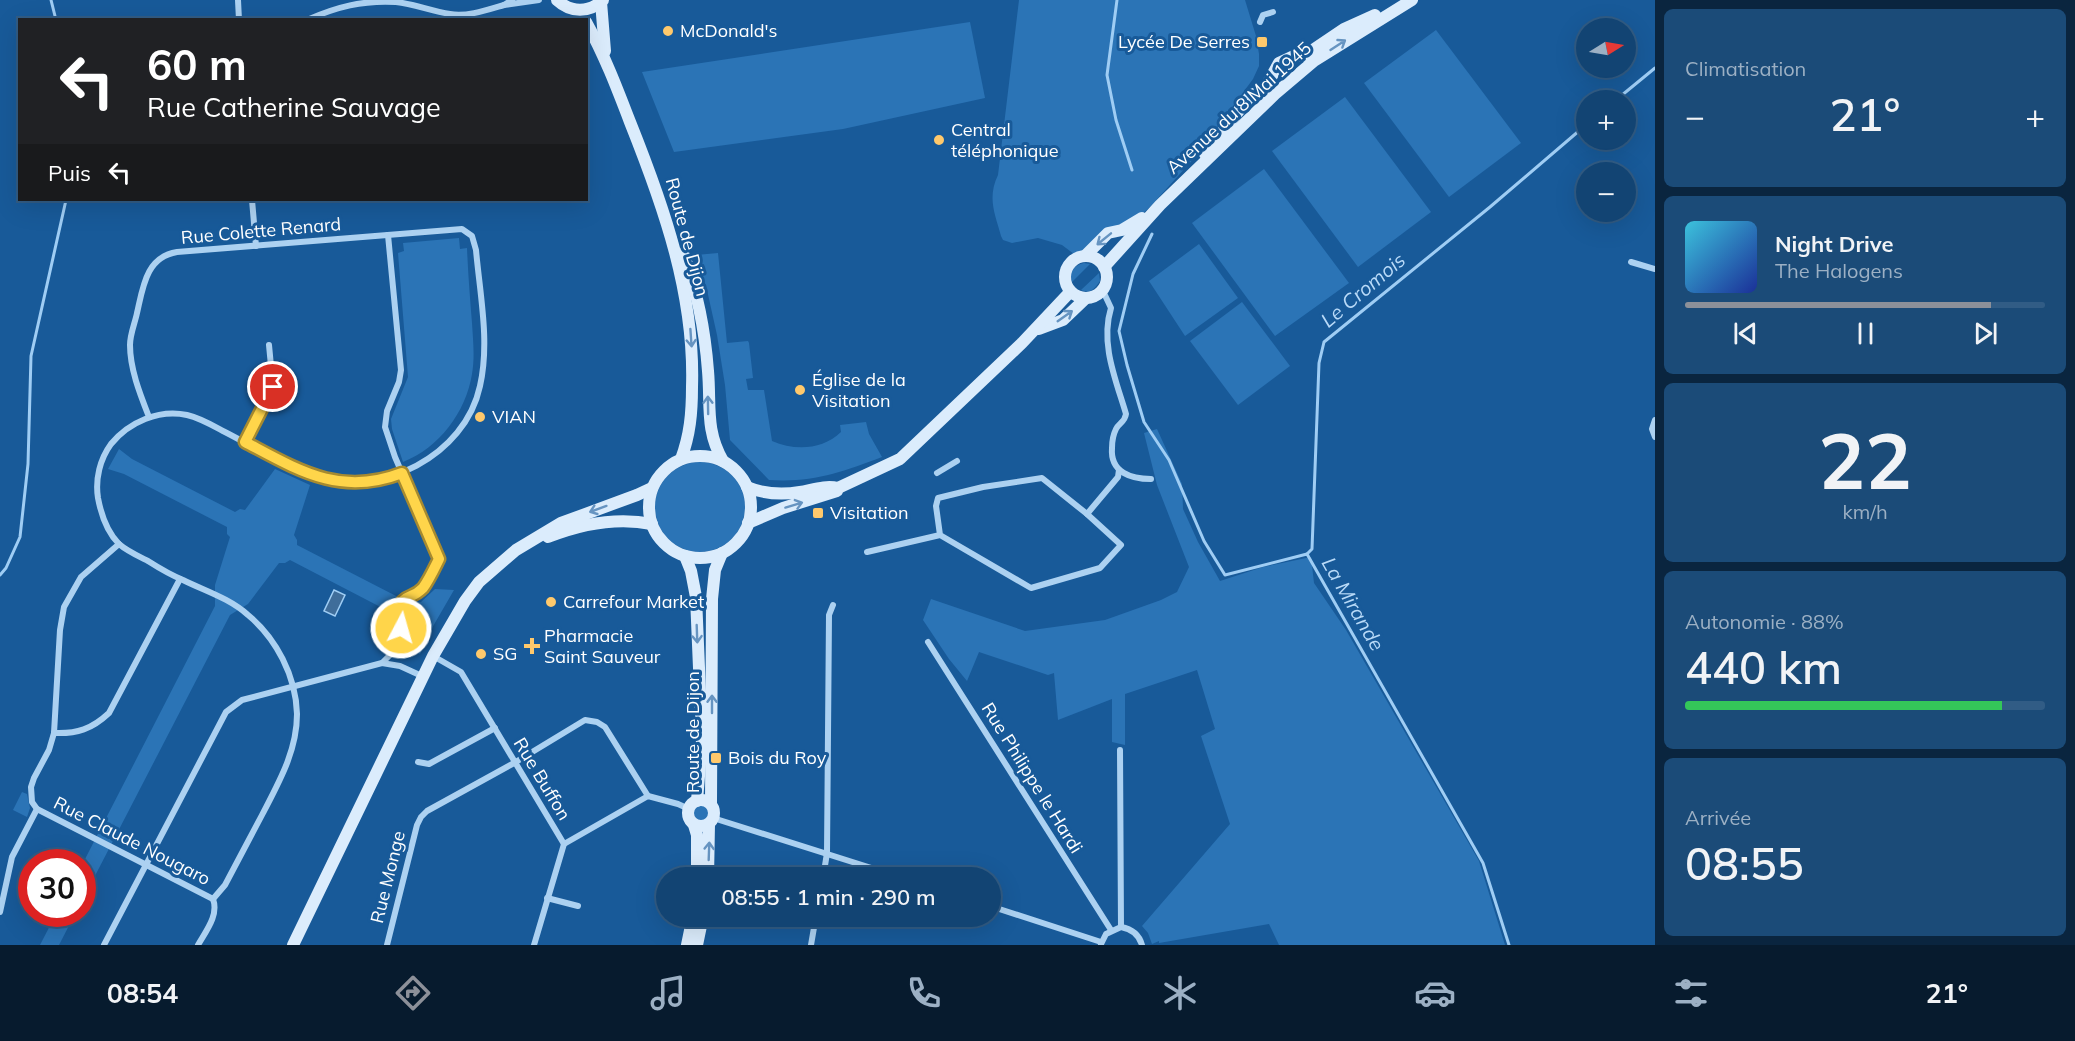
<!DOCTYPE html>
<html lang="fr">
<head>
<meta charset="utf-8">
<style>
	body { margin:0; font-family:Mulish,sans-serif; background:#1b4b78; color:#f1f3f6; height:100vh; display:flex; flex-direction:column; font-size:22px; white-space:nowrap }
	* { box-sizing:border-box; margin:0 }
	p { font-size:20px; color:#9cb0c4 }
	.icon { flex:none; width:33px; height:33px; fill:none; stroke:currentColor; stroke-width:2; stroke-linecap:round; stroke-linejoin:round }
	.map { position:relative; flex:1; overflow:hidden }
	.drawer { display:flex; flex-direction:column; gap:9px; padding:9px; background:#0a253f; width:420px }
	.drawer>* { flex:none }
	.top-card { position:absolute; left:18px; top:18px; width:570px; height:183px; border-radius:0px; box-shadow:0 6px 24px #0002,0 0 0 2px #315c85; background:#202124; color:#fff; overflow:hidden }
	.needle { width:39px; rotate:79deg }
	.buttons { position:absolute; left:1576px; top:18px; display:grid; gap:12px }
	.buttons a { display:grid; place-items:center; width:60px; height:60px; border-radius:50%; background:#124473; box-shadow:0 6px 24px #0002,0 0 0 2px #315c85; font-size:30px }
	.speed { position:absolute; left:18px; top:849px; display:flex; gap:12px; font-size:30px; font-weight:700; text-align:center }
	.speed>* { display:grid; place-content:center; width:78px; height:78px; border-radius:50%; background:#124473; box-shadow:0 6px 24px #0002,0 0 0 2px #315c85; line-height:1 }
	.speed .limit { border:9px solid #d22; background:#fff; color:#111 }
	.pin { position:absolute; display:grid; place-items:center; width:51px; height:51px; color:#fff; margin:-26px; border:3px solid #fff; border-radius:50%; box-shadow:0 2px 6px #0007 }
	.me { position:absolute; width:66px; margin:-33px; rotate:6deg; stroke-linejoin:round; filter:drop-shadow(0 0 4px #0008) }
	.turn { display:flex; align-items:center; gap:21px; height:126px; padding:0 30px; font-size:27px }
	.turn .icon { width:78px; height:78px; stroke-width:2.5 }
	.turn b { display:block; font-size:42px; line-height:51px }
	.then { display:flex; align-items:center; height:57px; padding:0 30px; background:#0003; gap:12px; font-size:22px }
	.big { font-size:45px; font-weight:600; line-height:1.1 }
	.drawer .widget { flex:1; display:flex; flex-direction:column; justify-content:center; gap:9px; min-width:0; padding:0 21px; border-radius:9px; background:#1b4b78 }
	.drawer .dial { align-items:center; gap:0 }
	.dial b { font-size:78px; line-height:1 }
	.song { display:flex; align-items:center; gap:18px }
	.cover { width:72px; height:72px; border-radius:9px; background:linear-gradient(135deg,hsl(190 70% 55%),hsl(230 70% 35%)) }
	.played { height:6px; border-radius:3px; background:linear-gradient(90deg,#8c9099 85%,#315c85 85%) }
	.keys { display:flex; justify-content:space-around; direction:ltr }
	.heat { display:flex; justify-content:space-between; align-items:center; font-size:33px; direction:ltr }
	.charge { height:9px; border-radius:4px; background:linear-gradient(90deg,#34c759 88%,#315c85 0) }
	.trip { position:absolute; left:656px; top:867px; width:345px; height:60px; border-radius:30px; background:#124473; box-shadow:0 6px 24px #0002,0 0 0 2px #315c85; font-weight:600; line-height:60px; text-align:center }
	.menu { display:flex; height:96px; justify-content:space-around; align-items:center; background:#071b2e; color:#9cb0c4 }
	.menu .icon { width:42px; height:42px }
	.menu .current { color:#8c9099 }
	.menu b { font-size:27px; color:#f1f3f6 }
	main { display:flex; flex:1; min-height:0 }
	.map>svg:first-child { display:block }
	.green { fill:#2b74b6 }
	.water { fill:#3f6d9a; stroke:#9fcdf4; stroke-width:1.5 }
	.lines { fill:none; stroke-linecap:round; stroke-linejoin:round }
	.stream { stroke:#9fcdf4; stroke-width:3 }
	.street { stroke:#acd1f1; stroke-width:6 }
	.secondary { stroke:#dbecfc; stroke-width:12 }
	.oneway { stroke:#6694c1 }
	.route-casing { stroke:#a68a30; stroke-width:15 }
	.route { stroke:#ffd54a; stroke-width:10 }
	.poi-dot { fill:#ffc96c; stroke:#185a99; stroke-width:2 }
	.labels { text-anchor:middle; stroke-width:6; stroke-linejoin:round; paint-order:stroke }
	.poi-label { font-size:18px; fill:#fff; stroke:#185a99; text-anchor:start }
	.street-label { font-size:18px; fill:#fff; stroke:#185a99 }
	.water-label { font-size:20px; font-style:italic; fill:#b9daf8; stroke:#185a99 }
</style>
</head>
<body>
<main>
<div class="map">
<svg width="1655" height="945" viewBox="0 0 1655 945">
	<rect width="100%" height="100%" fill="#185a99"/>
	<g class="green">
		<path d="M1019 0H1245L1256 36 1259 54V66L1253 79 1197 155 1150 207 1141 215 1087 251 1074 254 1062 245 1038 238 1012 243 1003 240 1001 236C995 214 987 198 998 175Z"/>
		<path d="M970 22 985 98 843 129 674 152 642 72Z"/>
		<path d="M1436 30 1521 143 1449 197 1364 83Z"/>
		<path d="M1345 97 1431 212 1358 267 1272 151Z"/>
		<path d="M1264 169 1349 283 1275 336 1192 223Z"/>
		<path d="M459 238 460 249 467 248C468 273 470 298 472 323 473 340 475 357 472 374 466 412 439 448 403 462L392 429 391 419 408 377 398 253 404 251 403 243Z"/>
		<path d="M1199 244 1238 298 1185 336 1149 281Z"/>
		<path d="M718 253 727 343 748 341 749 343 753 378 746 379 748 390H764L772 441C795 451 822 450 841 432L840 425 866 422 869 434 882 457C843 472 812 483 769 480L730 440 725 385 717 335 707 290 696 255Z"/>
		<path d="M1084 263 1090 264 1072 282C1068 272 1074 265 1084 263Z"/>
		<path d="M1099 273 1100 281C1094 289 1091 294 1081 290Z"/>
		<path d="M1242 302 1290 366 1238 405 1190 341Z"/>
		<path d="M1157 429 1182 484 1183 509 1198 542 1220 581 1263 567 1311 557 1314 583 1346 630 1479 861 1505 945H1279L1269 924 1159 943V941L1152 944 1148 933 1142 926 1230 824 1201 736 1215 729 1197 670 1125 694V745L1112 742V699L1058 720 1054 673 1048 675 979 652 967 681 949 659 923 620 931 599 1025 631 1105 620 1161 600 1177 592 1189 567 1157 485 1144 433Z"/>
		<path d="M119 449 132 459 235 512 240 509 245 510 275 469 310 485 294 535 297 540V545L398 597 392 613 290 560 285 563H279L248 604 230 615 83 899V863L215 606V585L230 537 227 534V527L124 474 108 469Z"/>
		<circle cx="700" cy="507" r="45"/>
		<path d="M435 589 454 590 432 628 420 654 402 646 408 636 409 609 413 604 421 602Z"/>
		<path d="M22 792 27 794 30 808 27 817 13 810Z"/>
		<circle cx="701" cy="813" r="8"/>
		<path d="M56 914H75L59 945H40Z"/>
	</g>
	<path class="water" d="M334 590 345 595 335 616 324 611Z"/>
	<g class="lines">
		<g class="stream">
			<path d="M51 0 56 20"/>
			<path d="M1117 0 1107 75 1116 120 1132 170"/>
			<path d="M1616 100 1655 68"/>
			<path d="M1152 234 1133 274 1119 331 1127 365 1144 422 1169 460 1204 541 1225 575 1307 554 1483 863 1509 945"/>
			<path d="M1307 554 1312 549 1319 363 1324 342 1490 207 1587 124"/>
			<path d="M0 575 6 568 20 537 28 464 31 356 66 200"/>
		</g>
		<g class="street">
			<path d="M238 0 239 20"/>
			<path d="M512 0 504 5 539 0"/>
			<path d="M307 20C336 7 363 0 396 2 414 4 431 11 450 14 467 17 487 10 504 5"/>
			<path d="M1260 22 1263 15 1273 12"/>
			<path d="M252 200 256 246"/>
			<path d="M1631 262 1655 269"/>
			<path d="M1103 291 1111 308C1100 344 1116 380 1126 414 1125 422 1119 423 1116 429 1113 435 1112 443 1112 448 1110 473 1132 479 1151 479"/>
			<path d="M149 417C140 394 130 369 130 345 130 334 135 323 137 313 143 287 146 257 177 252L462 229 472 236 476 250C480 295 490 342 480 386 465 456 381 498 315 477 283 466 253 446 223 431 212 425 200 418 187 415 159 409 129 422 111 444 100 459 95 479 98 498 101 514 106 531 119 544 127 551 138 556 148 561 159 568 171 575 183 580 205 591 229 598 248 615 276 638 296 676 297 714 297 751 279 782 262 815 250 838 237 862 225 885L213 899"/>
			<path d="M1655 420 1652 429 1655 437"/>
			<path d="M245 442 273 387 269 345"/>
			<path d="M937 473 957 461"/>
			<path d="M1087 514 1118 477 1119 470"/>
			<path d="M119 544 81 577 64 607 60 630 54 733 49 750 34 778 31 787 32 802 37 809 213 899"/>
			<path d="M867 552 940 535 936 506 938 498 983 487 1042 478 1087 514 1121 545 1100 568 1031 588 940 535"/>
			<path d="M928 642 1111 930"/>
			<path d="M433 656 461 672 564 844"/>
			<path d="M382 663 400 666 424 677"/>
			<path d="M54 733C77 734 92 729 109 713L180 579"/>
			<path d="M1120 750 1121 927"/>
			<path d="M418 762 429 764 495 728"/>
			<path d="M713 818 903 878"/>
			<path d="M823 878 827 853 829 615 833 605"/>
			<path d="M547 898 578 906"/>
			<path d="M990 906 1101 942"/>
			<path d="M0 912 12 857 37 809"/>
			<path d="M1101 944 1106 934 1121 927C1132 929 1139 934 1142 945"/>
			<path d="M104 945 226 712 242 700 382 663 390 655 400 632 398 610 400 604 405 599 421 590 439 559 395 457 385 427 387 411 399 382 401 370 388 235"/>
			<path d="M198 945C206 931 219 915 213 899"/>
			<path d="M387 945 417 825 421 817 427 811 514 763 585 720 597 722 605 727 648 796"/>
			<path d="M534 945 564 844 648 796 678 804 689 809"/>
			<path d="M811 945 816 916"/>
		</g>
		<g class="secondary">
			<path d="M557 0C571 13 589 13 603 0"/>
			<path d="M601 2 605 51"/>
			<path d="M586 22C604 54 617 88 630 122 664 207 695 295 692 387 692 413 690 435 681 459"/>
			<path d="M1304 56 1344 29 1375 15"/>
			<path d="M1205 154 1251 95 1264 90 1279 63 1294 56H1304"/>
			<path d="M683 253C697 290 705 331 708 371 711 405 705 430 723 461"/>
			<circle cx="1086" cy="277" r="21"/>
			<path d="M1085 256 1108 233 1122 230 1142 218"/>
			<path d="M1104 267 1160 205 1275 94 1314 61 1412 0"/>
			<path d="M1039 329 1063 320 1085 299"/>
			<circle cx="700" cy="507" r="51"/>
			<path d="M747 487C764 494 782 495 800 492 812 490 825 485 838 488"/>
			<path d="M748 523 783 508 837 491 838 488 900 459 1022 343 1070 292"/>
			<path d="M548 537C581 524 617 517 652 524"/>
			<path d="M685 556 691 571 696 597 702 739 697 801"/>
			<circle cx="701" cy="813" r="13"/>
			<path d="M711 804 712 599 715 570 722 553"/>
			<path d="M694 825 697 835V878"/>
			<path d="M708 878 709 824"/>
			<path d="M293 945 433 656 465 601 479 582 516 550 561 523 637 495 652 488"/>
			<path d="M687 945 693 916"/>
			<path d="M697 945 703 916"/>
		</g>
	</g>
	<defs><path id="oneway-shaft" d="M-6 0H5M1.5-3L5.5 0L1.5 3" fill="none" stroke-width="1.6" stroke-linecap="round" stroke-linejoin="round" transform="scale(1.5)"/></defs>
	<g class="oneway">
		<use href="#oneway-shaft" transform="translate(1338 45) rotate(-33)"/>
		<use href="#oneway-shaft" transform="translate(1104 239) rotate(141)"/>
		<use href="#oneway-shaft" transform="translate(1065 316) rotate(-35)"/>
		<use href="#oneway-shaft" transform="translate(691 338) rotate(86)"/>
		<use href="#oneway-shaft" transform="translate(708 405) rotate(-91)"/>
		<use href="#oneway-shaft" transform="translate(794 505) rotate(-17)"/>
		<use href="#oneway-shaft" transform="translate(598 509) rotate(160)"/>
		<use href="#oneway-shaft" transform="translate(697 634) rotate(88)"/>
		<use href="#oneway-shaft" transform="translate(712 704) rotate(-90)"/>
		<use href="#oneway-shaft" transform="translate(709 851) rotate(-88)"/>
	</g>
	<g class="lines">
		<g class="route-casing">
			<path id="route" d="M273 387 245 442C298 470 340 497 402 473L439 559C434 569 429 580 423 588 419 592 416 594 411 596 395 602 399 614 401 628"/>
		</g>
		<use href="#route" class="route"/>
	</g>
	<g class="poi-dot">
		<circle cx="668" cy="31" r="6"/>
		<rect x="1256" y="36" width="12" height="12" rx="3"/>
		<circle cx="939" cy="140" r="6"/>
		<circle cx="800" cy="390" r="6"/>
		<circle cx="480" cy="417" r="6"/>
		<rect x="812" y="507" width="12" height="12" rx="3"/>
		<circle cx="551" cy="602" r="6"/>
		<path d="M529 637h6v6h6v6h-6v6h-6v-6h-6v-6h6z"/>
		<circle cx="481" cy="654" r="6"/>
		<rect x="710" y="752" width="12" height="12" rx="3"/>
	</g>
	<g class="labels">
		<g class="poi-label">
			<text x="680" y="37">McDonald's</text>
			<text x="1250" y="48" text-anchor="end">Lycée De Serres</text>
			<text x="951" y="136">Central<tspan x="951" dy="21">téléphonique</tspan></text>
			<text x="812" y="386">Église de la<tspan x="812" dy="21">Visitation</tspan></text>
			<text x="492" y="423">VIAN</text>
			<text x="830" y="519">Visitation</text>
			<text x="563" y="608">Carrefour Market</text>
			<text x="544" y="642">Pharmacie<tspan x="544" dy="21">Saint Sauveur</tspan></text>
			<text x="493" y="660">SG</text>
			<text x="728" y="764">Bois du Roy</text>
		</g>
		<g class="street-label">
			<text transform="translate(1239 108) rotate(-42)" y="6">Avenue du 8 Mai 1945</text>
			<text transform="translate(261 231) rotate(-5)" y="6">Rue Colette Renard</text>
			<text transform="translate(687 237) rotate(75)" y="6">Route de Dijon</text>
			<text transform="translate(693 732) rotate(-90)" y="6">Route de Dijon</text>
			<text transform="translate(1032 778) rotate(58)" y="6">Rue Philippe le Hardi</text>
			<text transform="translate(542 779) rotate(59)" y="6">Rue Buffon</text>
			<text transform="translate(132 841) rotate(27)" y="6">Rue Claude Nougaro</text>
			<text transform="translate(388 877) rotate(-76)" y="6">Rue Monge</text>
		</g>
		<g class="water-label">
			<text transform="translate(1363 290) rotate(-40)" y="7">Le Cromois</text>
			<text transform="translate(1353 604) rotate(60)" y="7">La Mirande</text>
		</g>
	</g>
</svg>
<div class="buttons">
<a><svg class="needle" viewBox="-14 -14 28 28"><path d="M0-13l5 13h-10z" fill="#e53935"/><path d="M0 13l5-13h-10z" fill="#9cb0c4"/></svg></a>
<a>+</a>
<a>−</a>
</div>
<div class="speed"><div class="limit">30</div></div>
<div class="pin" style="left:273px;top:387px;background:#d93025"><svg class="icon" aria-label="arrive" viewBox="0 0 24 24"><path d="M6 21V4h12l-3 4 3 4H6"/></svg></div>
<svg class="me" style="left:401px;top:628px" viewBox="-20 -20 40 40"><circle r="17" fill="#ffd54a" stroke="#fff" stroke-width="3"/><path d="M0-11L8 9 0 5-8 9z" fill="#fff"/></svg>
<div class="trip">08:55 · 1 min · 290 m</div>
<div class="top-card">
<div class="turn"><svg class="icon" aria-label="left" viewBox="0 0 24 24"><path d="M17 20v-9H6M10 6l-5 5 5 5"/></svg><div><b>60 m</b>Rue Catherine Sauvage</div></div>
<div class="then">Puis<svg class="icon" aria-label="left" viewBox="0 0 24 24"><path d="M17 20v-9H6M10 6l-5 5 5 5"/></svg></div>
</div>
</div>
<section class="drawer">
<div class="widget"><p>Climatisation</p>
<div class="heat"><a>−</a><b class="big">21°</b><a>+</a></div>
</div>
<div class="widget">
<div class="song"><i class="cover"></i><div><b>Night Drive</b><p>The Halogens</p></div></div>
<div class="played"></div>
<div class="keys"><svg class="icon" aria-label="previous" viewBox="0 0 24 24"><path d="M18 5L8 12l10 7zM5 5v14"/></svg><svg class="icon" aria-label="pause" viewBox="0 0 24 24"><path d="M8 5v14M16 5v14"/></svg><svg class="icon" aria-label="next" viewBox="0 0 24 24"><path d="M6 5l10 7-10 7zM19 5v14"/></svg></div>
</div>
<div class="widget dial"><b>22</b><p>km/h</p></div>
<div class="widget"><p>Autonomie · 88%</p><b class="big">440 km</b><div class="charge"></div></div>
<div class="widget"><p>Arrivée</p><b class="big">08:55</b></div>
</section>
</main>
<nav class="menu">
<b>08:54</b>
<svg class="icon current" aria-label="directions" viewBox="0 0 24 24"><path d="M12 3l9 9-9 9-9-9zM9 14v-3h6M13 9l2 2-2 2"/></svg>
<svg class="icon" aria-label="music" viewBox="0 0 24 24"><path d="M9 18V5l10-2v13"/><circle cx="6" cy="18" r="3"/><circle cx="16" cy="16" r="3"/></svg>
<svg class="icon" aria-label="phone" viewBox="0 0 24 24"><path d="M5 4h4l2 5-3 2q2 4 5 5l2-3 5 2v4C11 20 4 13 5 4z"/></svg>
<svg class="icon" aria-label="climate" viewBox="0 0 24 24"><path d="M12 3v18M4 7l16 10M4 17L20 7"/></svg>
<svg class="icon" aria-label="car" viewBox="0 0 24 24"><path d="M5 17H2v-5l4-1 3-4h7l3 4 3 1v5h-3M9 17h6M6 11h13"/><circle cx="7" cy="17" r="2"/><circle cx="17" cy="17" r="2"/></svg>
<svg class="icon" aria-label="filters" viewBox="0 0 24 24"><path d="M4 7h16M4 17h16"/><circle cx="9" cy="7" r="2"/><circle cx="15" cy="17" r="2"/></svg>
<b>21°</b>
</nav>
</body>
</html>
